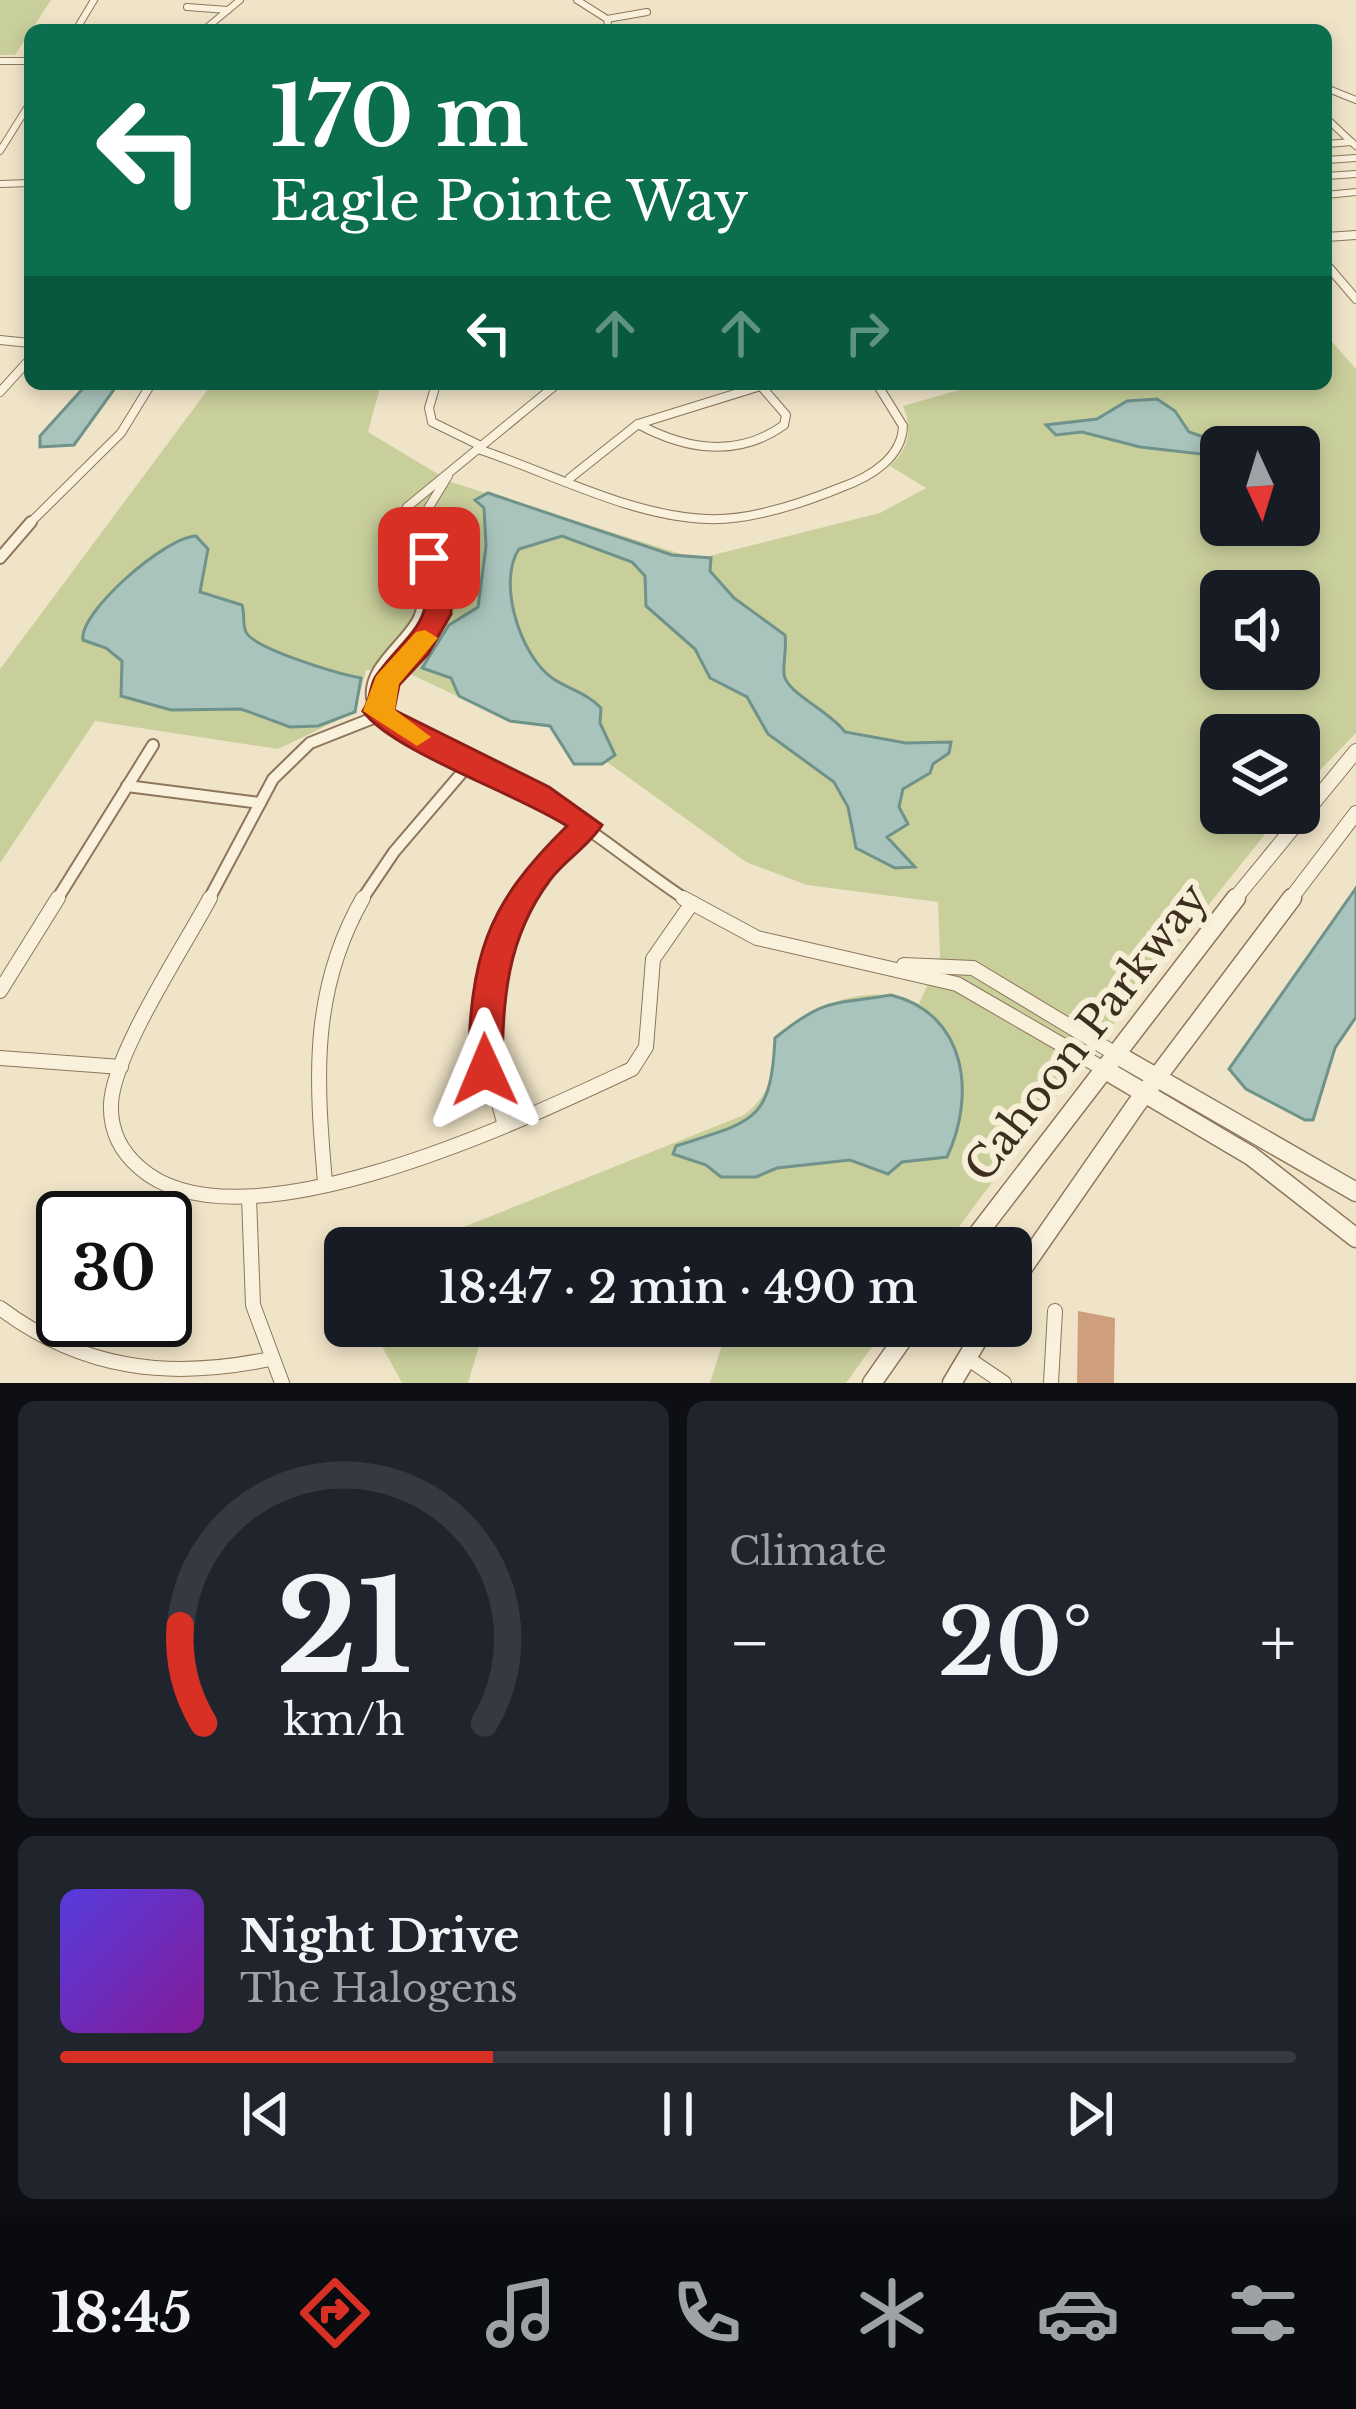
<!DOCTYPE html>
<html lang="en">
<head>
<meta charset="utf-8">
<style>
	body { margin:0; font-family:"Libre Baskerville",serif; background:#20242c; color:#f1f3f6; height:100vh; display:flex; flex-direction:column; font-size:45px; white-space:nowrap }
	* { box-sizing:border-box; margin:0 }
	p { font-size:39px; color:#9ea1a6 }
	.icon { flex:none; width:66px; height:66px; fill:none; stroke:currentColor; stroke-width:2; stroke-linecap:round; stroke-linejoin:round }
	.map { position:relative; height:1383px; overflow:hidden }
	.drawer { display:flex; flex-direction:column; gap:18px; padding:18px; background:#0d0f14; flex:1 }
	.drawer>* { flex:none }
	.top-card { position:absolute; left:24px; top:24px; width:1308px; height:366px; border-radius:18px; box-shadow:0 6px 18px #0003; background:#0b6e4f; color:#fff; overflow:hidden }
	.needle { width:78px; rotate:176deg }
	.controls { position:absolute; left:1200px; top:426px; display:grid; gap:24px }
	.controls a { display:grid; place-items:center; width:120px; height:120px; border-radius:18px; background:#171b24; box-shadow:0 6px 18px #0003; font-size:60px }
	.speed { position:absolute; left:36px; top:1191px; display:flex; gap:24px; font-size:60px; font-weight:700; text-align:center }
	.speed>* { display:grid; place-content:center; width:156px; height:156px; border-radius:50%; background:#171b24; box-shadow:0 6px 18px #0003; line-height:1 }
	.speed .limit { border:6px solid #111; border-radius:18px; background:#fff; color:#111 }
	.pin { position:absolute; display:grid; place-items:center; width:102px; height:102px; color:#fff; margin:-51px; border-radius:24px; box-shadow:0 6px 18px #0006 }
	.me { position:absolute; width:132px; margin:-66px; rotate:359deg; stroke-linejoin:round; filter:drop-shadow(0 0 9px #0008) }
	.turn { display:flex; align-items:center; gap:42px; height:252px; padding:0 48px; font-size:54px }
	.turn .icon { width:156px; height:156px; stroke-width:2.5 }
	.turn b { display:block; font-size:84px; line-height:102px }
	.lanes { display:flex; align-items:center; height:114px; padding:0 48px; background:#0003; justify-content:center; gap:60px; direction:ltr }
	.lanes .off { opacity:.35 }
	.big { font-size:90px; font-weight:600; line-height:1.1 }
	.drawer .card { flex:1; display:flex; flex-direction:column; justify-content:center; gap:18px; min-width:0; padding:0 42px; border-radius:18px; background:#20242c }
	.drawer .dial { align-items:center; gap:0 }
	.dial svg { height:312px; overflow:visible; fill:none; stroke:#363941; stroke-width:7; stroke-linecap:round; text-anchor:middle }
	.dial text { fill:#f1f3f6; stroke:none }
	.song { display:flex; align-items:center; gap:36px }
	.cover { width:144px; height:144px; border-radius:18px; background:linear-gradient(135deg,hsl(250 70% 55%),hsl(290 70% 35%)) }
	.played { height:12px; border-radius:6px; background:linear-gradient(90deg,#d93025 35%,#363941 35%) }
	.keys { display:flex; justify-content:space-around; direction:ltr }
	.heat { display:flex; justify-content:space-between; align-items:center; font-size:66px; direction:ltr }
	.drawer .tiles { flex:1; display:grid; gap:18px; grid-template-columns:1fr 1fr }
	.card:last-child { grid-column:span 2 }
	.trip { position:absolute; left:324px; top:1227px; width:708px; height:120px; border-radius:18px; background:#171b24; box-shadow:0 6px 18px #0003; font-weight:600; line-height:120px; text-align:center }
	.tabs { display:flex; height:192px; justify-content:space-around; align-items:center; background:#090b0e; color:#9ea1a6 }
	.tabs .icon { width:84px; height:84px }
	.tabs .current { color:#d93025 }
	.tabs b { font-size:54px; color:#f1f3f6 }
	.map>svg:first-child { display:block }
	.green { fill:#c9cf9b; fill-rule:evenodd }
	.water { fill:#a9c4bc; stroke:#6f938a; stroke-width:3 }
	.building { fill:#cf9f7d }
	.lines { fill:none; stroke-linecap:round; stroke-linejoin:round }
	.minor-far3-casing { stroke:#8d765c; stroke-width:8 }
	.minor-far2-casing { stroke:#8d765c; stroke-width:10 }
	.minor-far1-casing { stroke:#8d765c; stroke-width:14 }
	.minor-casing { stroke:#8d765c; stroke-width:16 }
	.tertiary-far1-casing { stroke:#8d765c; stroke-width:16 }
	.tertiary-casing { stroke:#8d765c; stroke-width:21 }
	.minor-far3 { stroke:#faf1dc; stroke-width:6 }
	.minor-far2 { stroke:#faf1dc; stroke-width:8 }
	.minor-far1 { stroke:#faf1dc; stroke-width:10 }
	.minor { stroke:#faf1dc; stroke-width:14 }
	.tertiary-far1 { stroke:#faf1dc; stroke-width:14 }
	.tertiary { stroke:#faf1dc; stroke-width:18 }
	.route { fill:#d93025; stroke:#8d1f18; stroke-width:3 }
	.slow { fill:#f59e0b }
	.labels { text-anchor:middle; stroke-width:12; stroke-linejoin:round; paint-order:stroke }
	.near-street-label { font-size:42px; fill:#3d2e20; stroke:#f7eed8 }
</style>
</head>
<body>
<div class="map">
<svg width="1356" height="1383" viewBox="0 0 1356 1383">
	<rect width="100%" height="100%" fill="#f0e4c8"/>
	<g class="green">
		<path d="M0 0H51L15 55H0Z"/>
		<path d="M1326 335 1356 369V733L1299 792V735H1221V813H1282L1066 1083 943 1248H625L515 1227 508 1248H411L744 1115C773 1091 773 1074 775 1038 816 1005 866 980 919 1004L940 957 938 902 807 885 746 862 607 762 574 764 550 726 510 721 406 672 366 670 355 712 278 749 95 721 0 863V669L212 384H381L368 432 451 482 697 559 880 513 926 488 890 466C909 449 913 429 903 406L959 390 954 384H1326ZM1221 447H1299V525H1221ZM1221 591H1299V669H1221Z"/>
		<path d="M371 1326H485L468 1383H402Z"/>
		<path d="M728 1326H887L846 1383H710Z"/>
	</g>
	<g class="water">
		<path d="M87 384H118L74 445 40 447V436Z"/>
		<path d="M1157 399 1175 411 1189 432 1233 447 1210 455 1140 447 1082 432 1056 435 1046 425 1097 419 1127 401Z"/>
		<path d="M488 493 672 555 711 558 710 571 734 598 785 635C787 648 783 660 784 674 785 692 831 712 845 732L906 743 951 742 949 753 933 764 930 773 903 789 899 807 908 824 887 837 915 867 895 868 856 848 848 807 834 782 768 734 747 697 710 678 695 649 646 606 645 576 632 562 562 536 519 549C497 582 520 655 552 678 568 689 587 693 601 708L600 723 615 755 602 764H574L550 726 510 721 459 696 451 678 422 668 449 625 478 607 486 546 484 508 475 500Z"/>
		<path d="M196 536 208 549 200 592 242 605C245 614 242 623 246 632 254 649 339 674 361 678L355 712 318 726 290 727 241 709 171 710 121 696 122 661 106 648 83 640C78 613 165 537 196 536Z"/>
		<path d="M1356 888V1017L1335 1048 1313 1120H1305L1246 1089 1229 1069Z"/>
		<path d="M891 995C967 1014 976 1095 947 1157L902 1162 888 1174 850 1160 777 1168 756 1177H721L706 1165 673 1154 676 1146C752 1121 771 1124 775 1038 826 997 832 1005 891 995Z"/>
	</g>
	<path class="building" d="M1078 1311 1115 1318 1114 1383H1077Z"/>
	<g class="lines">
		<g class="minor-far3-casing">
			<g id="minor-far3">
				<path d="M577 0 607 19 609 30"/>
				<path d="M187 7 228 10"/>
				<path d="M607 19 647 12"/>
				<path d="M76 30 94 0"/>
				<path d="M204 30 240 0"/>
				<path d="M0 61H30"/>
				<path d="M1326 88 1356 100"/>
				<path d="M1326 118 1356 146"/>
				<path d="M1326 144 1352 142"/>
				<path d="M0 151 30 103"/>
				<path d="M1326 160 1356 158"/>
				<path d="M1326 176 1356 174"/>
				<path d="M0 184 30 183"/>
				<path d="M1326 195 1356 192"/>
			</g>
		</g>
		<g class="minor-far2-casing">
			<g id="minor-far2">
				<path d="M1326 237 1356 235"/>
				<path d="M1326 264 1356 299"/>
				<path d="M0 340 30 343"/>
				<path d="M436 384 429 408 432 422 481 446"/>
				<path d="M0 392 30 359"/>
				<path d="M638 424C686 450 738 458 784 425L786 415 761 386"/>
				<path d="M478 449C551 473 630 516 707 519 750 521 803 503 842 487 870 477 902 458 903 426L877 384"/>
				<path d="M570 478 638 424 767 384"/>
				<path d="M28 525 121 433 151 384"/>
				<path d="M404 525 407 507 557 384"/>
				<path d="M418 525 448 476"/>
			</g>
		</g>
		<g class="minor-far1-casing">
			<g id="minor-far1">
				<path d="M404 522C405 554 435 587 418 620 406 644 368 667 372 698 377 730 459 758 486 770 562 802 620 856 688 901"/>
				<path d="M0 558 31 522"/>
				<path d="M377 711 385 703C387 659 441 642 441 595 441 569 422 546 417 522"/>
				<path d="M127 786 260 803"/>
				<path d="M56 901 153 745"/>
				<path d="M208 901 273 779 310 743 381 715"/>
				<path d="M361 901 394 852 471 762"/>
				<path d="M519 901 554 856 587 825"/>
			</g>
		</g>
		<g class="minor-casing">
			<g id="minor">
				<path d="M210 898C184 947 113 1054 111 1104 110 1130 120 1151 140 1168 240 1256 527 1118 632 1069L646 1047 653 959 692 903"/>
				<path d="M683 898 757 938 957 984 1102 1068"/>
				<path d="M904 965 973 968 1114 1053"/>
				<path d="M0 991 58 898"/>
				<path d="M0 1058 121 1067"/>
				<path d="M504 1122C481 1043 478 971 521 898"/>
				<path d="M325 1182C316 1079 310 991 363 898"/>
				<path d="M249 1197 253 1305 282 1383"/>
				<path d="M0 1308C83 1370 170 1380 270 1359"/>
				<path d="M967 1358 1004 1383"/>
				<path d="M1051 1383 1055 1311"/>
			</g>
		</g>
		<g class="tertiary-far1-casing">
			<g id="tertiary-far1">
				<path d="M1233 901 1356 751"/>
				<path d="M1289 901 1356 813"/>
			</g>
		</g>
		<g class="tertiary-casing">
			<g id="tertiary">
				<path d="M1114 1053 1356 1192"/>
				<path d="M1102 1068 1251 1156 1356 1238"/>
				<path d="M967 1248 1236 898"/>
				<path d="M1011 1285 1136 1105 1292 898"/>
				<path d="M872 1383 912 1326"/>
				<path d="M952 1383 986 1326"/>
			</g>
		</g>
		<use href="#minor-far3" class="minor-far3"/>
		<use href="#minor-far2" class="minor-far2"/>
		<use href="#minor-far1" class="minor-far1"/>
		<use href="#minor" class="minor"/>
		<use href="#tertiary-far1" class="tertiary-far1"/>
		<use href="#tertiary" class="tertiary"/>
	</g>
	<path class="route" d="M429 551 438 553 452 583 451 614 428 654 399 685 394 710 549 787 602 825C589 846 565 860 550 880 506 939 503 1000 502 1070L497 1080H473L468 1070C471 957 484 907 567 826 518 794 393 752 363 711 371 700 369 687 376 676 408 631 443 621 417 558Z"/>
	<path class="slow" d="M425 630 438 638 399 684 395 710 431 737 417 746 363 711 376 676 416 632Z"/>
	<g class="labels">
		<g class="near-street-label">
			<text transform="translate(1086 1032) rotate(-52)" y="15">Cahoon Parkway</text>
		</g>
	</g>
</svg>
<div class="controls">
<a><svg class="needle" viewBox="-14 -14 28 28"><path d="M0-13l5 13h-10z" fill="#e53935"/><path d="M0 13l5-13h-10z" fill="#9ea1a6"/></svg></a>
<a><svg class="icon" aria-label="sound" viewBox="0 0 24 24"><path d="M4 9h4l5-4v14l-5-4H4zM17 9q2 3 0 6"/></svg></a>
<a><svg class="icon" aria-label="layers" viewBox="0 0 24 24"><path d="M12 4l9 5-9 5-9-5zM3 14l9 5 9-5"/></svg></a>
</div>
<div class="speed"><div class="limit">30</div></div>
<div class="pin" style="left:429px;top:558px;background:#d93025"><svg class="icon" aria-label="arrive" viewBox="0 0 24 24"><path d="M6 21V4h12l-3 4 3 4H6"/></svg></div>
<svg class="me" style="left:485px;top:1070px" viewBox="-20 -20 40 40"><path d="M0-17L14 15 0 8-14 15z" fill="#d93025" stroke="#fff" stroke-width="4"/></svg>
<div class="trip">18:47 · 2 min · 490 m</div>
<div class="top-card">
<div class="turn"><svg class="icon" aria-label="left" viewBox="0 0 24 24"><path d="M17 20v-9H6M10 6l-5 5 5 5"/></svg><div><b>170 m</b>Eagle Pointe Way</div></div>
<div class="lanes"><svg class="icon" aria-label="left" viewBox="0 0 24 24"><path d="M17 20v-9H6M10 6l-5 5 5 5"/></svg><svg class="icon off" aria-label="ahead" viewBox="0 0 24 24"><path d="M12 20V5M6 11l6-6 6 6"/></svg><svg class="icon off" aria-label="ahead" viewBox="0 0 24 24"><path d="M12 20V5M6 11l6-6 6 6"/></svg><svg class="icon off" aria-label="right" viewBox="0 0 24 24"><path d="M7 20v-9h11M14 6l5 5-5 5"/></svg></div>
</div>
</div>
<section class="drawer">
<div class="tiles">
<div class="card dial"><svg viewBox="0 0 100 80">
<path d="M14 69A42 42 0 1 1 86 69"/>
<path d="M14 69A42 42 0 0 1 8 44" stroke="#d93025"/>
<text x="50" y="56" font-size="32" font-weight="700">21</text>
<text x="50" y="72" font-size="11">km/h</text>
</svg></div>
<div class="card"><p>Climate</p>
<div class="heat"><a>−</a><b class="big">20°</b><a>+</a></div>
</div>
<div class="card">
<div class="song"><i class="cover"></i><div><b>Night Drive</b><p>The Halogens</p></div></div>
<div class="played"></div>
<div class="keys"><svg class="icon" aria-label="previous" viewBox="0 0 24 24"><path d="M18 5L8 12l10 7zM5 5v14"/></svg><svg class="icon" aria-label="pause" viewBox="0 0 24 24"><path d="M8 5v14M16 5v14"/></svg><svg class="icon" aria-label="next" viewBox="0 0 24 24"><path d="M6 5l10 7-10 7zM19 5v14"/></svg></div>
</div>
</div>
</section>
<nav class="tabs">
<b>18:45</b>
<svg class="icon current" aria-label="directions" viewBox="0 0 24 24"><path d="M12 3l9 9-9 9-9-9zM9 14v-3h6M13 9l2 2-2 2"/></svg>
<svg class="icon" aria-label="music" viewBox="0 0 24 24"><path d="M9 18V5l10-2v13"/><circle cx="6" cy="18" r="3"/><circle cx="16" cy="16" r="3"/></svg>
<svg class="icon" aria-label="phone" viewBox="0 0 24 24"><path d="M5 4h4l2 5-3 2q2 4 5 5l2-3 5 2v4C11 20 4 13 5 4z"/></svg>
<svg class="icon" aria-label="climate" viewBox="0 0 24 24"><path d="M12 3v18M4 7l16 10M4 17L20 7"/></svg>
<svg class="icon" aria-label="car" viewBox="0 0 24 24"><path d="M5 17H2v-5l4-1 3-4h7l3 4 3 1v5h-3M9 17h6M6 11h13"/><circle cx="7" cy="17" r="2"/><circle cx="17" cy="17" r="2"/></svg>
<svg class="icon" aria-label="filters" viewBox="0 0 24 24"><path d="M4 7h16M4 17h16"/><circle cx="9" cy="7" r="2"/><circle cx="15" cy="17" r="2"/></svg>
</nav>
</body>
</html>
